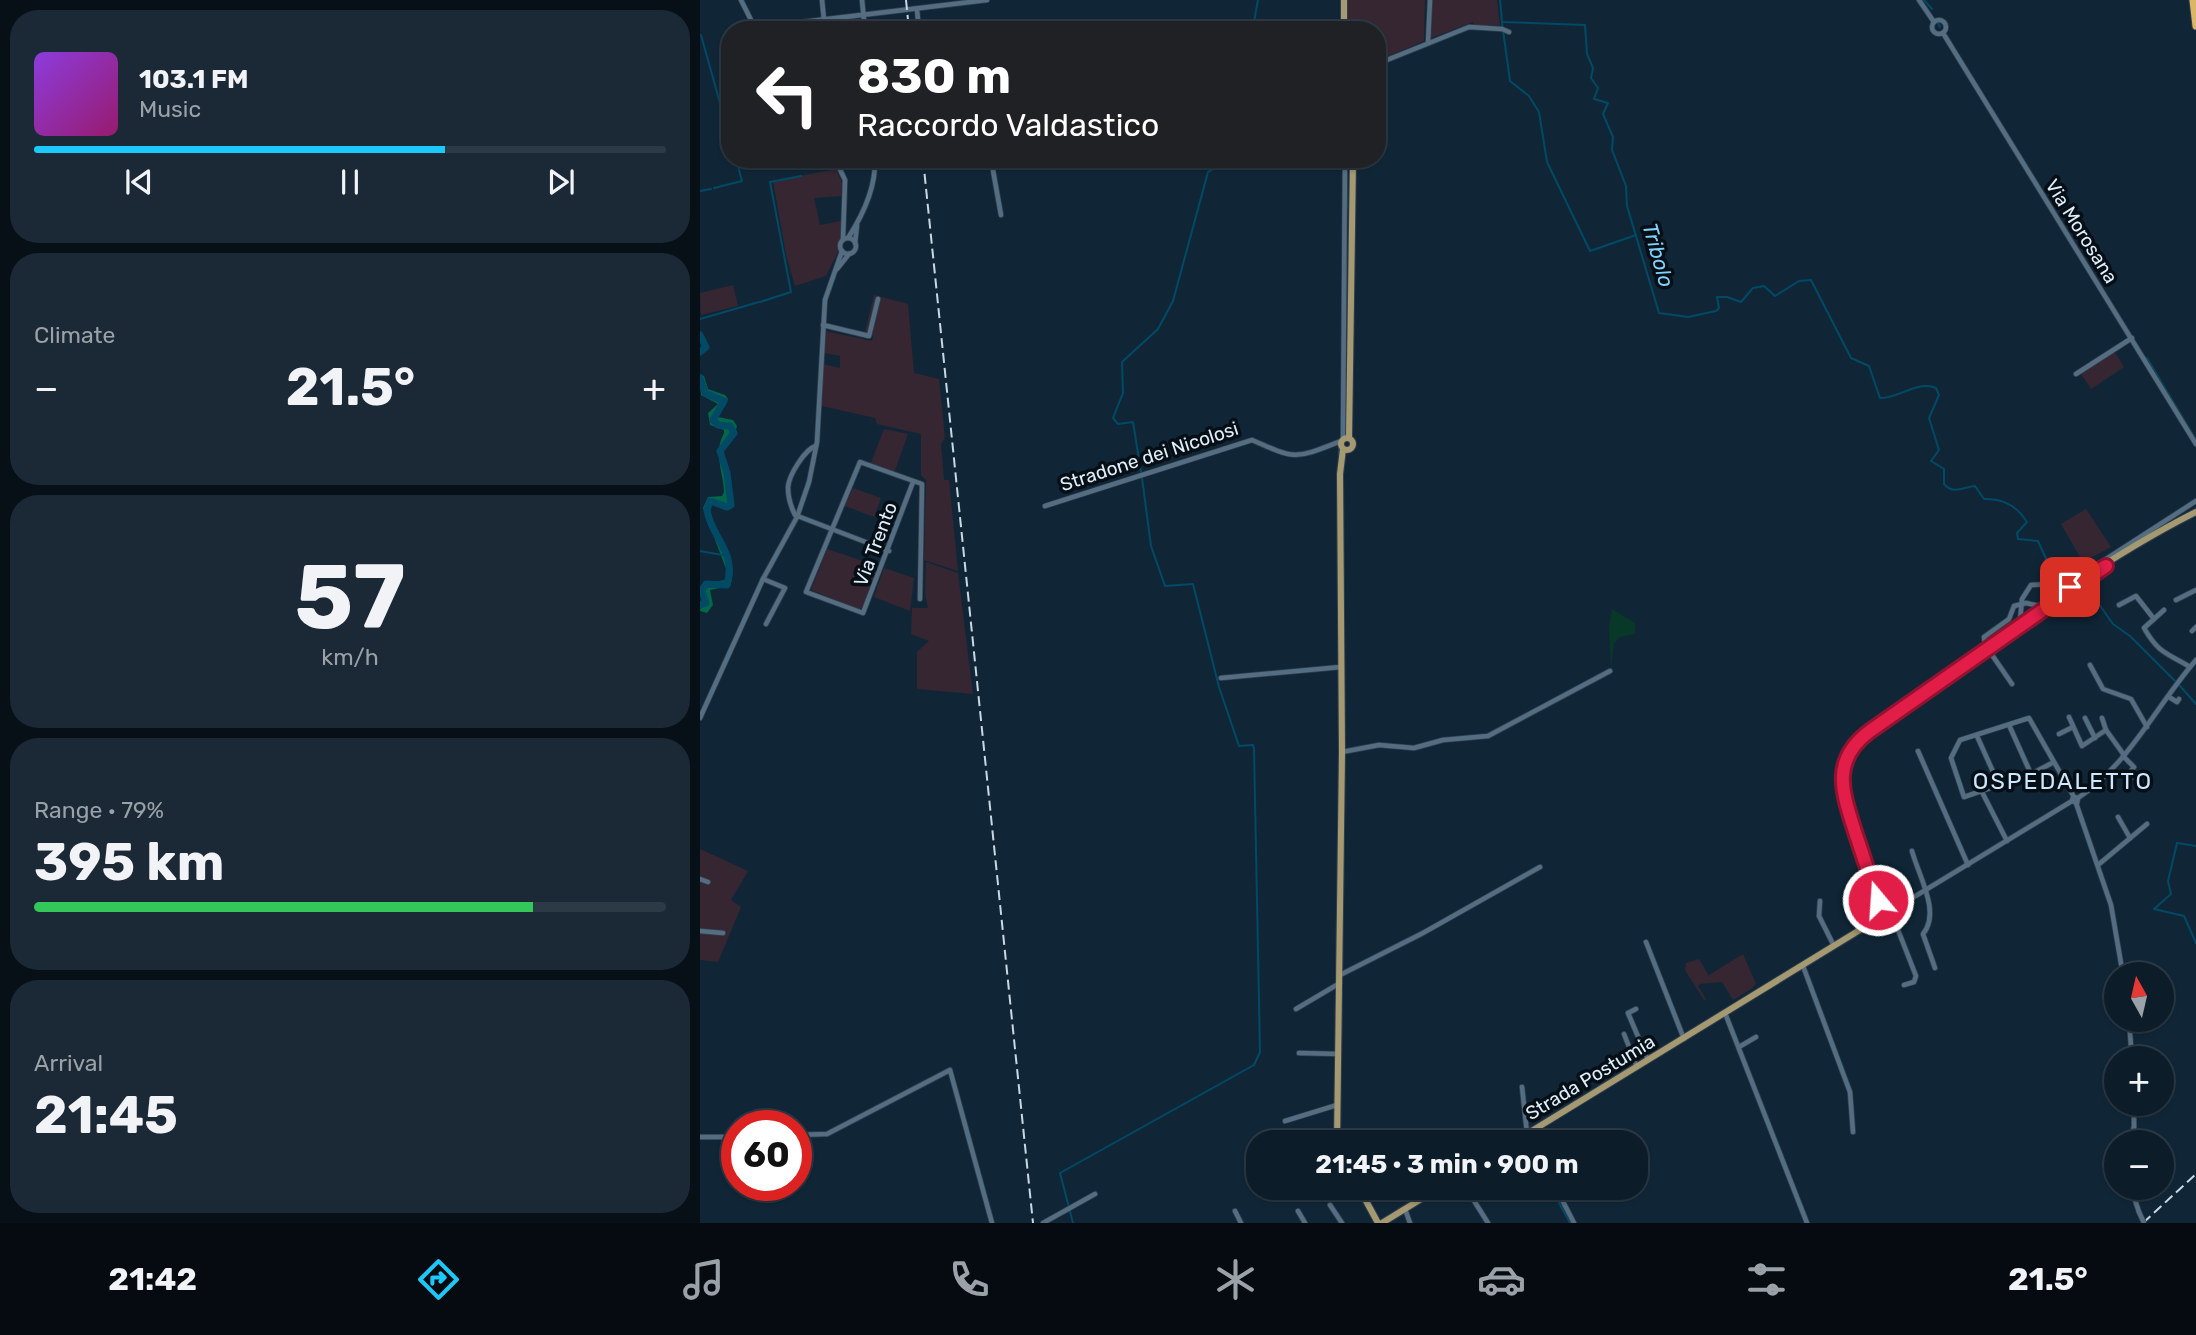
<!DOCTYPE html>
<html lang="en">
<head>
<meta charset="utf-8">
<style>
	body { margin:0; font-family:Rubik,sans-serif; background:#1a2935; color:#f1f3f6; height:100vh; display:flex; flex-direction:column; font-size:26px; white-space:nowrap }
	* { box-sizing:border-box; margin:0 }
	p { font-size:23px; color:#9aa1a8 }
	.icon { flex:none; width:38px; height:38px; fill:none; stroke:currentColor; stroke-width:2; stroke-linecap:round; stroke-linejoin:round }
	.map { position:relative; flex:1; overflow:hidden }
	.panel { display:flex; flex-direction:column; gap:10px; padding:10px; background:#070f17; width:700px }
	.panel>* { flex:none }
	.banner { position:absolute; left:21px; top:21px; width:665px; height:147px; border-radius:28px; box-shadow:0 2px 5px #0004,0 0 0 2px #2c3a46; background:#202124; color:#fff; overflow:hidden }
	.needle { width:46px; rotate:352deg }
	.controls { position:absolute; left:1404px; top:962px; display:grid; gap:14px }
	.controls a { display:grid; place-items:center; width:70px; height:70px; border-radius:50%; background:#0c1c29; box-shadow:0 2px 5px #0004,0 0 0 2px #2c3a46; font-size:35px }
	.speed { position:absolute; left:21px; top:1110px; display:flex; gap:14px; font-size:35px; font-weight:700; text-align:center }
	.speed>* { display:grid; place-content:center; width:91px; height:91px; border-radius:50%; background:#0c1c29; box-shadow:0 2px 5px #0004,0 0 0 2px #2c3a46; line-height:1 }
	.speed .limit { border:10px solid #d22; background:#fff; color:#111 }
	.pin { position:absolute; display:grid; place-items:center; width:60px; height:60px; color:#fff; margin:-30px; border-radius:14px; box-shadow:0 4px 10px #0006 }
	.me { position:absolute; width:77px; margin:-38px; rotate:342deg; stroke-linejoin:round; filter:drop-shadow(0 0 5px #0008) }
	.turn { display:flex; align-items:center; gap:24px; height:147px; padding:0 21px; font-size:32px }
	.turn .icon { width:91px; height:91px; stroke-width:2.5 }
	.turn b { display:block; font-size:49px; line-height:60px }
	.big { font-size:52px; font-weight:700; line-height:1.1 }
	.panel .card { flex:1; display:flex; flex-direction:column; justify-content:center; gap:10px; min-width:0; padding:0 24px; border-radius:28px; background:#1a2935 }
	.panel .dial { align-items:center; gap:0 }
	.dial b { font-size:91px; line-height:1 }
	.song { display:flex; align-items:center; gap:21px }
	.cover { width:84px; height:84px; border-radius:10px; background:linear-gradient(135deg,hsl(270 70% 55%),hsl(320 70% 35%)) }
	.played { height:7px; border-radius:4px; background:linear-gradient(90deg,#1cc9fc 65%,#2c3a46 65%) }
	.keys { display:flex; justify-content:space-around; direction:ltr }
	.heat { display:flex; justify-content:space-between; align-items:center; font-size:38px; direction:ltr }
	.charge { height:10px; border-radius:5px; background:linear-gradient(90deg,#34c759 79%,#2c3a46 0) }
	.trip { position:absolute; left:546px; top:1130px; width:402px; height:70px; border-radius:28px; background:#0c1c29; box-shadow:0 2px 5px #0004,0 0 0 2px #2c3a46; font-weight:700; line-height:70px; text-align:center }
	.menu { display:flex; height:112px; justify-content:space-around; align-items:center; background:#050b10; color:#9aa1a8 }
	.menu .icon { width:49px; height:49px }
	.menu .selected { color:#1cc9fc }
	.menu b { font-size:32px; color:#f1f3f6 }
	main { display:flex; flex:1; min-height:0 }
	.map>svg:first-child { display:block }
	.industrial { fill:#352632 }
	.green { fill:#083827 }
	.forest { fill:#006748 }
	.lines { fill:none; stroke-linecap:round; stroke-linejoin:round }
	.stream { stroke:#014a65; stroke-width:2 }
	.river { stroke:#014a65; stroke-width:7 }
	.minor-casing { stroke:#313f4e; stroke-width:6 }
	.major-casing { stroke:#313f4e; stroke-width:8 }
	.highway-casing { stroke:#313f4e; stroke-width:9 }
	.minor { stroke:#556d81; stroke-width:4.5 }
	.major { stroke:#a59971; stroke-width:6 }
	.highway { stroke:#dab666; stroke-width:7 }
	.rail { stroke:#c9d8e4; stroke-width:2; stroke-dasharray:10 5; stroke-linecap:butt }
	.minor-bridge-casing { stroke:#313f4e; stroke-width:6; stroke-linecap:butt }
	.minor-bridge { stroke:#556d81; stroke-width:4.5 }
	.route-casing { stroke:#92132f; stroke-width:18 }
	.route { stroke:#e11d48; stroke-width:12 }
	.labels { text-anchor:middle; stroke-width:7; stroke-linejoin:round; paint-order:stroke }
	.street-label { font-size:19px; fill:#e0eef9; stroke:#060e16 }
	.water-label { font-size:21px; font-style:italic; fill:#7ed3fd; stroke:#060e16 }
	.quarter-label { font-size:23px; letter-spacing:2px; fill:#cce7fe; stroke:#060e16 }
</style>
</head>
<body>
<main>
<section class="panel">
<div class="card">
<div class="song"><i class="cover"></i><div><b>103.1 FM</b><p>Music</p></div></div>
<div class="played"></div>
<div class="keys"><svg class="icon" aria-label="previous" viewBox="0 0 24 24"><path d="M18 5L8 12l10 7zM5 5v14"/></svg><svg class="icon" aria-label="pause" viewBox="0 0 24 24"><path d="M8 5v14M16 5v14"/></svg><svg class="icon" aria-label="next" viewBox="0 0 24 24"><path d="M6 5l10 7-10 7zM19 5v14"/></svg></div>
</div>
<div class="card"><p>Climate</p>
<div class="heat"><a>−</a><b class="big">21.5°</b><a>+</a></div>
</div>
<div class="card dial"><b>57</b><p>km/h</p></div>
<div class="card"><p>Range · 79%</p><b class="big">395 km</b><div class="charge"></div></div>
<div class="card"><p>Arrival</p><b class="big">21:45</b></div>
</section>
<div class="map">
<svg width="1496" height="1223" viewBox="0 0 1496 1223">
	<rect width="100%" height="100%" fill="#102637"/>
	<g class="industrial">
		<path d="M647 0H725L724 41 677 61V30H647Z"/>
		<path d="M731 0H797L800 25H774L773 22 731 38Z"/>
		<path d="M136 169 142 183 141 196 114 198 120 225 141 221V246L126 276 95 286 86 255 73 181Z"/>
		<path d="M33 285 38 306 1 315 0 293Z"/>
		<path d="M174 295 208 304 214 373 239 379 245 438 241 444 244 480H249L258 571 224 560 226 480 221 475V434L177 424 175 418 122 406 123 364 140 368V356L124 353 125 331 172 341 173 336 165 332Z"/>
		<path d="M1414 351 1424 367 1391 389 1381 374Z"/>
		<path d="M184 429 208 434 194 473 171 463Z"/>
		<path d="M153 488 181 498 174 517 145 506Z"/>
		<path d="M1386 509 1411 547 1383 562 1361 524Z"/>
		<path d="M127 549 178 566 161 610 111 590Z"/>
		<path d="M226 562 258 573 273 694 217 689V652L229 641 211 634 212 608H228L225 593Z"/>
		<path d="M184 568 214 578 210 611 174 597Z"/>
		<path d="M0 849 48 871 31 900 41 907 18 962 0 960Z"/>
		<path d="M1043 954 1056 984 1051 989 1033 1000 1022 982 1000 984 998 986 1006 999 1004 1000 985 970 986 963 999 959 1010 978 1009 975Z"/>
	</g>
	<path class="green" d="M912 609 935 623V634L920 637 914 643 911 669 909 626Z"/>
	<path class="forest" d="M0 374 4 376 8 389 25 395 28 399 18 417 33 420 37 426 34 437 23 451 29 469 34 505 28 510 15 503 10 504C9 533 42 551 30 586L10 590 13 605 7 613 0 611 4 583 26 580 28 574 3 508 8 497 22 496 24 492C23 470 13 453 24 433V430L10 425 8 413 18 404 1 395Z"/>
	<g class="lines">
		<g class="stream">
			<path d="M800 0 802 22 885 25 887 54 893 68 891 78 898 88 894 99 908 103 903 114 913 137 912 150 926 186 927 206 959 313 988 317 1016 311 1019 308 1017 297H1027L1041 302 1053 288 1064 286 1075 296 1099 281 1111 280 1151 358 1169 366 1180 398C1198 399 1217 380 1236 388L1239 395 1229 418 1239 450 1231 461 1244 469V484C1253 495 1263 487 1275 486L1284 499C1303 498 1317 506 1327 522L1317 533 1318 539 1338 541 1348 563 1357 569 1377 574"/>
			<path d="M1224 0 1232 9"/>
			<path d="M554 22 558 0"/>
			<path d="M802 23 810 81 829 96 839 112 847 162 890 251 936 235"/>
			<path d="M1238 23 1240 27"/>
			<path d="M553 30V29"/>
			<path d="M1 35 30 139"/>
			<path d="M14 188 42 181 36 159"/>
			<path d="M0 191 11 189"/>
			<path d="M647 207V185"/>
			<path d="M60 302 91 292 70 182 101 176"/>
			<path d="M0 319 59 302"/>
			<path d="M1447 358 1496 440"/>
			<path d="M639 461V448"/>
			<path d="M441 472 433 422 418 424 413 418 423 393 422 362 458 329 473 301 508 172 532 159"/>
			<path d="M0 551 28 556"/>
			<path d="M1386 586 1413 624 1430 636 1475 681"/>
			<path d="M1480 686 1496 704"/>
			<path d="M639 776V747"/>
			<path d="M1496 846 1477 843 1468 881 1471 894 1454 909 1484 916 1496 943"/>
			<path d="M641 1048 642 983"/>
			<path d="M826 1140 827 1143"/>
			<path d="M851 1188 870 1223"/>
			<path d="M373 1223 360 1173 554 1065 560 1052 554 749 553 745 539 746 519 687 493 584 465 586 451 546 442 478"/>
		</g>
		<g class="river">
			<path d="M0 335 6 347 0 352"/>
			<path d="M0 378 5 393 24 401 13 420 18 425 30 426 34 433 20 451 27 473 31 505 27 507 10 501 7 510C11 538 37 550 27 585L6 584 2 590 6 603 0 605"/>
		</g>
		<g class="minor-casing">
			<g id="minor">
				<path d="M41 0 52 22 61 27 287 0"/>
				<path d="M122 0 124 20"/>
				<path d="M162 0 165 30"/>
				<path d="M1219 0 1234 22"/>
				<path d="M217 10 219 30"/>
				<path d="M133 19 135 30"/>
				<circle cx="1239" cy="27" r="7"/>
				<path d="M101 23 102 30"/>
				<path d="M1243 33 1496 444"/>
				<path d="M728 43 730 0"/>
				<path d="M677 64 769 27 802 29 809 32"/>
				<path d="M135 159 145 180 143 239"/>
				<path d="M291 159 301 215"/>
				<path d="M148 238C163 215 176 187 175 159"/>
				<circle cx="148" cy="246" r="8"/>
				<path d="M155 243 157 225"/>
				<path d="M137 269 149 254"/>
				<path d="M123 325 169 336 178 299"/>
				<path d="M1376 374 1432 338"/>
				<path d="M643 438 645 159"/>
				<path d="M116 446C105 449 89 475 88 487 88 497 91 507 95 515L189 551"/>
				<path d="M213 482 163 613 106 592 160 462 222 484 220 599"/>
				<path d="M345 506 552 440C597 460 595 459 641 441"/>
				<path d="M63 579 85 588 66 624"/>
				<path d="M1476 600 1496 590"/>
				<path d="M1419 605 1436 596 1454 619 1444 628C1459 654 1467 653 1490 667"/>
				<path d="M1454 619 1464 610"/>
				<path d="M1320 621 1322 599 1331 585 1369 583 1496 501"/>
				<path d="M1315 629 1368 594"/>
				<path d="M1492 631 1496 627"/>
				<path d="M1285 645 1284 637 1309 619 1314 606 1326 603 1340 606"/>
				<path d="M1293 647 1302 638"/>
				<path d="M1290 652 1312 684"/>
				<path d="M1390 665 1403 689 1431 699 1447 727"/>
				<path d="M521 678 641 667"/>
				<path d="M1469 697 1477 702 1479 699"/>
				<path d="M1369 717 1382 746 1406 730 1424 755"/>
				<path d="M0 718 63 579 97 517 109 482 117 442 125 300 142 251"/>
				<path d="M1385 718 1395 738"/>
				<path d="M1402 718 1406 730"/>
				<path d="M1309 725 1331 774"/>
				<path d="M1359 734 1373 727"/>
				<path d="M1277 736 1299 785"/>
				<path d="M1218 751 1268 865"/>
				<path d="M642 752 679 745 714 748 743 740 788 736 910 671"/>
				<path d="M1423 756 1434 767 1430 772 1435 778"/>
				<path d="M1352 763 1331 774 1264 797 1251 758 1260 740 1329 718 1374 797"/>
				<path d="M1282 792 1307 841"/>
				<path d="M1372 801 1377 803 1378 798C1430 763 1456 706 1496 660"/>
				<path d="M1376 803 1411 905 1423 975"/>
				<path d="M1418 817 1430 838"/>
				<path d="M1212 851C1219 877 1241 912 1223 934L1235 968"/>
				<path d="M1398 865 1447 824"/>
				<path d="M0 879 8 882"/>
				<path d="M1120 901 1119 916 1134 946"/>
				<path d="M1191 912 1216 976 1214 982 1204 985"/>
				<path d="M1181 917 1372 801 1373 797 1378 798"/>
				<path d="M0 931 23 933"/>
				<path d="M946 942 984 1039"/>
				<path d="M1103 966 1150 1092 1153 1132"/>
				<path d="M640 975 723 933 840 867"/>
				<path d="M596 1009 640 983"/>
				<path d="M936 1009 928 1013 948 1060"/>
				<path d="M1025 1013 1107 1223"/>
				<path d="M1429 1020 1432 1059"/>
				<path d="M924 1034 937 1067"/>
				<path d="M1039 1047 1056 1037"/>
				<path d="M599 1053 639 1054"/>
				<path d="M822 1087 827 1133 832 1143"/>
				<path d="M585 1121 637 1105"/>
				<path d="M1437 1133V1143"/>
				<path d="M96 1135 127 1134 250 1070 292 1223"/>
				<path d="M0 1137H37"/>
				<path d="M1429 1143 1434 1127"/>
				<path d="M1434 1143V1104"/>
				<path d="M766 1188 788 1223"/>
				<path d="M856 1188 874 1223"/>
				<path d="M1431 1188 1439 1212"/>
				<path d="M1441 1188V1189"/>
				<path d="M1422 1194 1423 1188"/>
				<path d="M630 1205 642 1223"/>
				<path d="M705 1209 710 1223"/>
				<path d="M535 1211 541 1223"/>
				<path d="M598 1211 605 1223"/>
				<path d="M343 1223 395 1194"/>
			</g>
		</g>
		<g class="major-casing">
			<g id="major">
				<path d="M644 0V30"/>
				<circle cx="647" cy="444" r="6"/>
				<path d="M649 438 653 159"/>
				<path d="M1165 926 1175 894"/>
				<path d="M637 1143 642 752 640 474 643 449"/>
				<path d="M812 1143 1181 917 1183 911 1143 790C1140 765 1150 746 1170 731 1276 656 1379 571 1496 512"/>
				<path d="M659 1188 678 1223"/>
				<path d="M682 1223 739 1188"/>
			</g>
		</g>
		<g class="highway-casing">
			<path id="highway" d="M1493 0 1496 26"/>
		</g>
		<use href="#minor" class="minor"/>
		<use href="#major" class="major"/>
		<use href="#highway" class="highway"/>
		<g class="rail">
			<path d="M206 0 209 30"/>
			<path d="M223 159 333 1223"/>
			<path d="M1443 1223 1496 1174"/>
		</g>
		<g class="minor-bridge-casing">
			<path id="minor-bridge" d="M1439 1212 1444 1223"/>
		</g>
		<use href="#minor-bridge" class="minor-bridge"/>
	</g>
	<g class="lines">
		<g class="route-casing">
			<path id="route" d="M1178 900C1170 879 1164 858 1157 838 1144 796 1128 762 1170 731L1406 566 1370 587"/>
		</g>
		<use href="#route" class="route"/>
	</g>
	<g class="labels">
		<g class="street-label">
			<text transform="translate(1382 231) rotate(58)" y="7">Via Morosana</text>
			<text transform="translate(449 456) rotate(-18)" y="7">Stradone dei Nicolosi</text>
			<text transform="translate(175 544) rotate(-69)" y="7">Via Trento</text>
			<text transform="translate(890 1077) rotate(-31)" y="7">Strada Postumia</text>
		</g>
		<g class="water-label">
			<text transform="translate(958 255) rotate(74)" y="7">Tribolo</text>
		</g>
		<g class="quarter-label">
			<text x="1363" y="789">OSPEDALETTO</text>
		</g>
	</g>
</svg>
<div class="controls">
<a><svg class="needle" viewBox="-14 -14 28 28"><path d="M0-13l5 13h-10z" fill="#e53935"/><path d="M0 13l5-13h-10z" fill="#9aa1a8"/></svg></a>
<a>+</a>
<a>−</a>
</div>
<div class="speed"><div class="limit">60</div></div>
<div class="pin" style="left:1370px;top:587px;background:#d93025"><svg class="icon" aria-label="arrive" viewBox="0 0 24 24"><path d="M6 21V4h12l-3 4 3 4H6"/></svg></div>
<svg class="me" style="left:1178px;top:900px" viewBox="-20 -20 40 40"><circle r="17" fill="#e11d48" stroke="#fff" stroke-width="3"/><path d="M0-11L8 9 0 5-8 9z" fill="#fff"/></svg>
<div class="trip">21:45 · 3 min · 900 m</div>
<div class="banner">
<div class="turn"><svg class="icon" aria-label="left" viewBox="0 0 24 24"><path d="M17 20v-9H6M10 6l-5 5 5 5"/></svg><div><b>830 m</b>Raccordo Valdastico</div></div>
</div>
</div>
</main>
<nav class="menu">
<b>21:42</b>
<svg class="icon selected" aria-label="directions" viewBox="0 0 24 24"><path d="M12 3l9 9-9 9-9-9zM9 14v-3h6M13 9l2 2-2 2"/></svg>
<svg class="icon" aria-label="music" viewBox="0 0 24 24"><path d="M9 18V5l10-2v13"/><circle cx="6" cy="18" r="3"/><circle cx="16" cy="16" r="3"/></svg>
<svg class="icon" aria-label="phone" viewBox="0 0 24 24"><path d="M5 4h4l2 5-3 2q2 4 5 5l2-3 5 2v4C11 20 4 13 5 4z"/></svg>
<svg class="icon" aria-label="climate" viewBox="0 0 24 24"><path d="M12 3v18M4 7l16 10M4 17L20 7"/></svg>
<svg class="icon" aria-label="car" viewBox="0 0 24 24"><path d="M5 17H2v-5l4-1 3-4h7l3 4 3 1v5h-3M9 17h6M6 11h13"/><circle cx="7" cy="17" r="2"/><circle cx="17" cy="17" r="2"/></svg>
<svg class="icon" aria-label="filters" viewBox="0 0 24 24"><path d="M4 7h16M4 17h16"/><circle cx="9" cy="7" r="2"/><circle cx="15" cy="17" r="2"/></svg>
<b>21.5°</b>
</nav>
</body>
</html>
